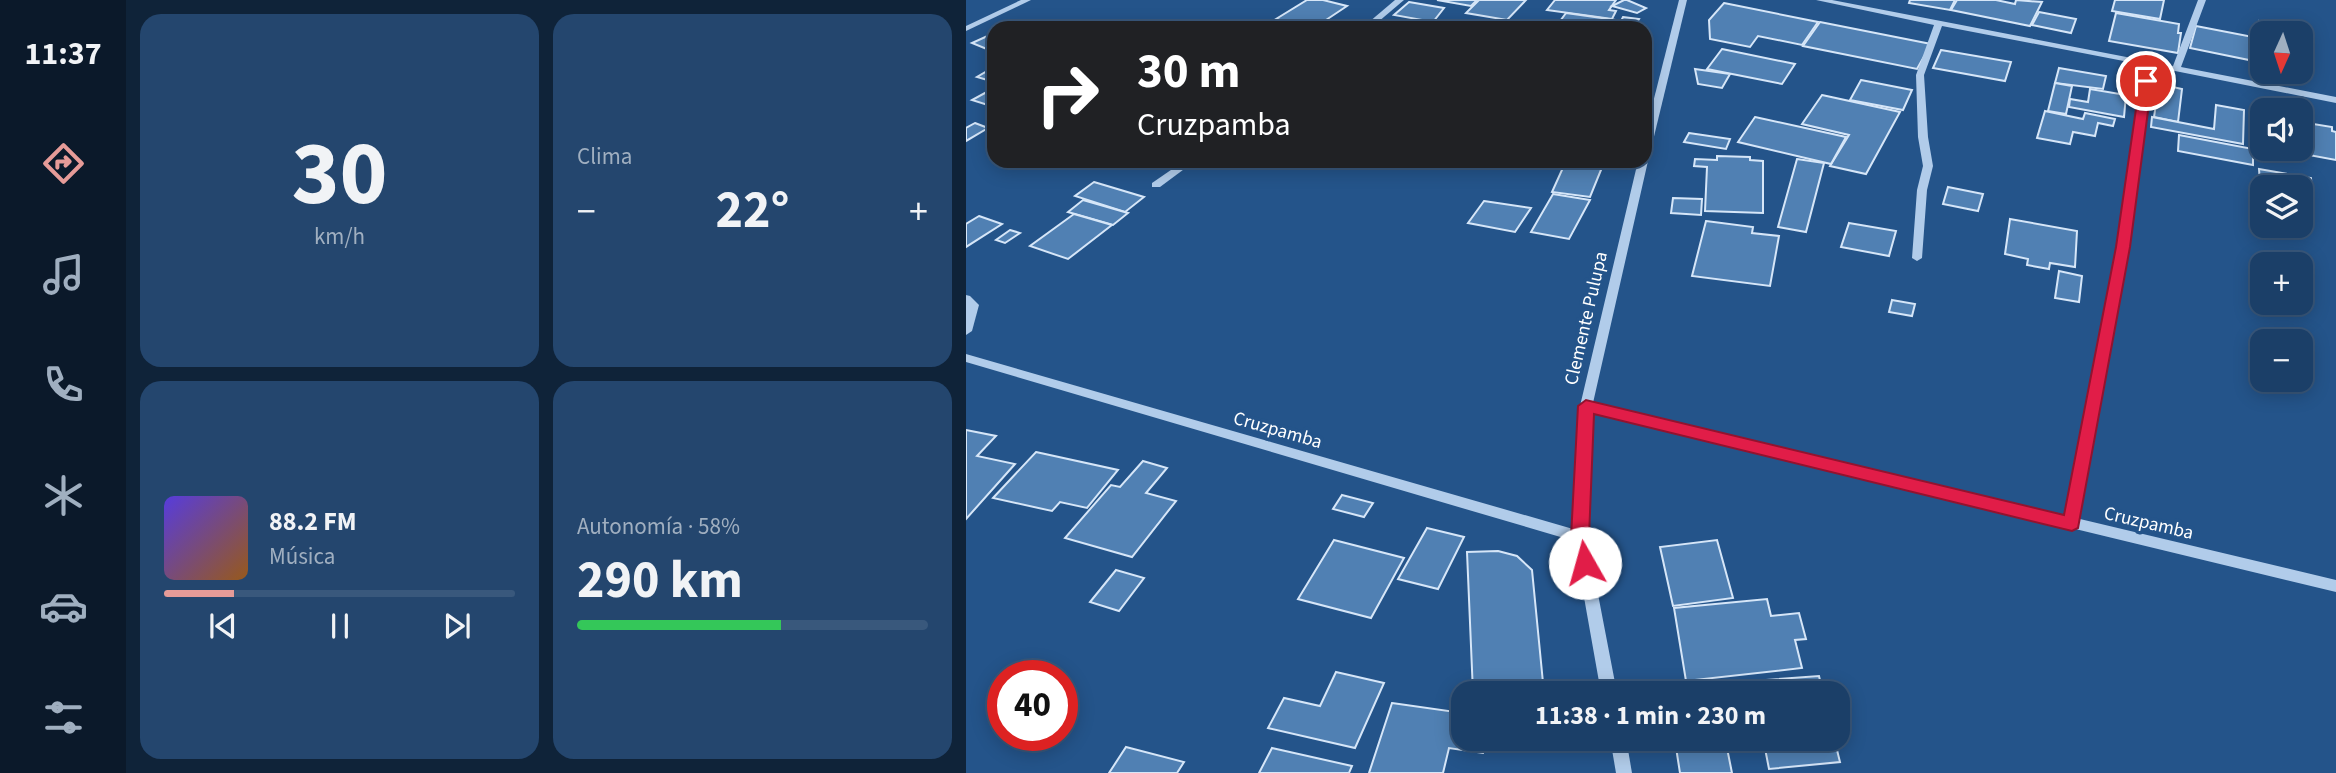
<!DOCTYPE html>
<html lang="es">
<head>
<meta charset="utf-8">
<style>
	body { margin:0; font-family:"Source Sans 3",sans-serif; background:#24466e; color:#f1f3f6; height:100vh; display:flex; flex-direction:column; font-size:26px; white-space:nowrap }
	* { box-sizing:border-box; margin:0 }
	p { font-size:23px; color:#a0afc0 }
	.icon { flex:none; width:38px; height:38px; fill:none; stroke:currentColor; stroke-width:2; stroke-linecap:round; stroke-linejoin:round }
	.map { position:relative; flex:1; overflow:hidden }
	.side { display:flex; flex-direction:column; gap:14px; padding:14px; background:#0f2339; width:840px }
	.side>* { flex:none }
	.hud { position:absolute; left:21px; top:21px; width:665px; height:147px; border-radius:21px; box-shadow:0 4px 18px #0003,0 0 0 2px #39587c; background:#202124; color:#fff; overflow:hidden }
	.needle { width:46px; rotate:183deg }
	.tools { position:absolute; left:1284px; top:21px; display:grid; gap:14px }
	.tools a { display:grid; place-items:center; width:63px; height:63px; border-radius:14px; background:#1b3f68; box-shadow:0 4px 18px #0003,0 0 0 2px #39587c; font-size:35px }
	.speed { position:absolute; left:21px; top:660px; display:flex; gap:14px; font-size:35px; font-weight:700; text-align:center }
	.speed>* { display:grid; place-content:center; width:91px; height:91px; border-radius:50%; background:#1b3f68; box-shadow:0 4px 18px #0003,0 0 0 2px #39587c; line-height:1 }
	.speed .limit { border:10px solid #d22; background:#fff; color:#111 }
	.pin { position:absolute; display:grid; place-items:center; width:60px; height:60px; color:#fff; margin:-30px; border:4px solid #fff; border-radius:50%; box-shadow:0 2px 7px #0007 }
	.me { position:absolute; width:77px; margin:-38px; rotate:353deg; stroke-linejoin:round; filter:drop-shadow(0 0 5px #0008) }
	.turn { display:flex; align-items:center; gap:24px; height:147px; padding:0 35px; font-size:32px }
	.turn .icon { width:91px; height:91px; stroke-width:2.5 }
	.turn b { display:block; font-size:49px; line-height:60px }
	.big { font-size:52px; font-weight:700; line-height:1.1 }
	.side .tile { flex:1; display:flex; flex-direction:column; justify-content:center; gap:10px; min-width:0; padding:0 24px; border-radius:21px; background:#24466e }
	.side .dial { align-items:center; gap:0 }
	.dial b { font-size:91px; line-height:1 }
	.song { display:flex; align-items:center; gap:21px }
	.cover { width:84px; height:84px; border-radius:10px; background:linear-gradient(135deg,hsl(250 70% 55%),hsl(30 70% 35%)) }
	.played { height:7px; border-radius:4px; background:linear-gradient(90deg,#e69b98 20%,#39587c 20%) }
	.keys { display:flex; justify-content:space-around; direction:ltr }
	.heat { display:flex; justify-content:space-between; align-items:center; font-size:38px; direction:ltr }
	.charge { height:10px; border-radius:5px; background:linear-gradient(90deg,#34c759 58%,#39587c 0) }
	.side .tiles { flex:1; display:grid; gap:14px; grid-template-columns:repeat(2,1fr) }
	.trip { position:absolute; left:485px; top:681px; width:399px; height:70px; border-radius:21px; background:#1b3f68; box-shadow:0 4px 18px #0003,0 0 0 2px #39587c; font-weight:700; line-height:70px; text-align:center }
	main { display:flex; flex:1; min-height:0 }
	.tab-bar { display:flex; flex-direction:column; width:126px; justify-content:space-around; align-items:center; background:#0b192a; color:#a0afc0 }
	.tab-bar .icon { width:49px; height:49px }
	.tab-bar .current { color:#e69b98 }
	.tab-bar b { font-size:32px; color:#f1f3f6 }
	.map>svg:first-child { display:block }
	.building { fill:#5080b3; stroke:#d6e6f8; stroke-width:2 }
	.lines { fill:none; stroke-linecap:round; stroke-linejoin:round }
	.minor { fill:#b1ccea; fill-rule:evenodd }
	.route { fill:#e11d48; stroke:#92132f; stroke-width:2 }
	.labels { text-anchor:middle; stroke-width:7; stroke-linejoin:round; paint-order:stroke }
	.street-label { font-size:19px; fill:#fff; stroke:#24548a }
</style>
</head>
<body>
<main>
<nav class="tab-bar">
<b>11:37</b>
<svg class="icon current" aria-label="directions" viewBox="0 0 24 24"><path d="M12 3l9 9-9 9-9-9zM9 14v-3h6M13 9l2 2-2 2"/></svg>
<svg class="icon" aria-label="music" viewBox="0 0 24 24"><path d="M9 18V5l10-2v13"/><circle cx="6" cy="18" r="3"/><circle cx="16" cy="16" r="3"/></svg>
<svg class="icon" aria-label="phone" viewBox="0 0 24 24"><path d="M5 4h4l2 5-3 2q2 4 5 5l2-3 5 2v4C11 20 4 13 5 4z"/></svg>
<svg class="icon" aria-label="climate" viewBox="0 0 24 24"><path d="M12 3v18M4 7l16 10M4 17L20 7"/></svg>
<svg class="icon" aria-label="car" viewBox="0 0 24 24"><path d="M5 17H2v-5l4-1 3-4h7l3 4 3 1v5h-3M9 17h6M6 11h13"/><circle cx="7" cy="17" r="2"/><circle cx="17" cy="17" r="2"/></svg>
<svg class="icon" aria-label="filters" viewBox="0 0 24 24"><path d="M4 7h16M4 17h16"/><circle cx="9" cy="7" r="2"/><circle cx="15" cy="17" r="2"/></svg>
</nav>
<section class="side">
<div class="tiles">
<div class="tile dial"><b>30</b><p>km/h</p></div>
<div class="tile"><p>Clima</p>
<div class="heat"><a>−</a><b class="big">22°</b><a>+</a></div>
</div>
<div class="tile">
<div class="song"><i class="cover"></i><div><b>88.2 FM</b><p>Música</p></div></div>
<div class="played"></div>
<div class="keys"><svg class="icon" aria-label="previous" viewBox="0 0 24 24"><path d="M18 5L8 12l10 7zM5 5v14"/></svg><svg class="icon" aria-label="pause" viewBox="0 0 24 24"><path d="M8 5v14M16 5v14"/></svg><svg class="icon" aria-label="next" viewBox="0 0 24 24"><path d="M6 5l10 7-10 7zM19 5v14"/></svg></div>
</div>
<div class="tile"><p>Autonomía · 58%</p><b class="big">290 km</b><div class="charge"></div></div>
</div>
</section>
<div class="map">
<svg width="1370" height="773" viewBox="0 0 1370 773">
	<rect width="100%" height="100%" fill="#24548a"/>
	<g class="building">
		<path d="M341 0H357L381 6 348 28 310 19Z"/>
		<path d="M471 0H511L505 6Z"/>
		<path d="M513 0H560L541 20 500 13Z"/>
		<path d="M589 0H650L643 10 650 11 646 19 581 10Z"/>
		<path d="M658 0H661L680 8 671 13 646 6Z"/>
		<path d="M944 0H989L984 10 943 3Z"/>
		<path d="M991 0H1030L1049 4 1050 0 1076 2 1064 26 985 10Z"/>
		<path d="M1149 0H1198L1194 19 1146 11Z"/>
		<path d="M443 2 478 8 467 22 428 15Z"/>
		<path d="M758 3 852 22 836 45 792 36 784 47 744 39 743 20Z"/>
		<path d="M1073 12 1110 19 1105 33 1066 25Z"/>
		<path d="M600 13 650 20 647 25 659 26 589 28Z"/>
		<path d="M1150 13 1213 24 1212 33H1215L1212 53 1143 41Z"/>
		<path d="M657 17 673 19 668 27 653 25Z"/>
		<path d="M1293 21 1330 28 1329 33H1297V56L1286 54Z"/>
		<path d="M854 22 965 44 951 69 837 46Z"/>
		<path d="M1230 26 1287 37 1283 60 1224 48Z"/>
		<path d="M28 33V52L6 43Z"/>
		<path d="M756 49 829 64 816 84 741 69Z"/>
		<path d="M975 50 1045 62 1039 81 967 68Z"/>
		<path d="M28 67V82L11 77Z"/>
		<path d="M1093 68 1140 76 1137 89 1089 83Z"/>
		<path d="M729 69 764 74 756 88 732 84Z"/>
		<path d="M895 80 946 90 937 110 884 100Z"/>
		<path d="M1089 83 1106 86 1100 114 1082 111Z"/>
		<path d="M1193 84 1216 89 1212 122 1188 117Z"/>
		<path d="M28 88V107L6 100Z"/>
		<path d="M1124 89 1160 95 1158 117 1103 107 1104 99 1122 102Z"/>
		<path d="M856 95 934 112 900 174 864 166 883 135 836 124Z"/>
		<path d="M1250 105 1278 110 1277 144 1185 127 1186 117 1248 129Z"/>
		<path d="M1079 111 1117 119 1119 113 1149 119 1147 126 1132 123 1129 136 1107 132 1104 144 1071 138Z"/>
		<path d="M789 117 880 137 865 164 772 142Z"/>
		<path d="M1335 122 1366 127V131L1370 132V160L1310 149H1335Z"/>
		<path d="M9 123 22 128 0 141V128Z"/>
		<path d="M723 133 764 139 760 149 718 142Z"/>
		<path d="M1213 135 1287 149V165L1212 151Z"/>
		<path d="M751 156 784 157V160L797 161V213L739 211 741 167 728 166 729 159 751 160Z"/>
		<path d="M831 159 858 163 840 232 812 227Z"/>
		<path d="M600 161 637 165 624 197 586 192Z"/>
		<path d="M1293 169 1345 178 1346 192 1335 190V187L1294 182Z"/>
		<path d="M128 182 178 197 159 212 109 196Z"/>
		<path d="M982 187 1017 194 1012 211 977 204Z"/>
		<path d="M587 194 624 200 603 239 565 232Z"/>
		<path d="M707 198 736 199 735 215 705 213Z"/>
		<path d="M117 200 162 213 147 225 102 212Z"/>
		<path d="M518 201 565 208 549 232 502 223Z"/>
		<path d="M108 214 146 225 102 259 64 246Z"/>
		<path d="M13 216 36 224 0 247V224Z"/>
		<path d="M1044 219 1111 231 1109 267 1084 263 1083 269 1061 265 1062 259 1039 254Z"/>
		<path d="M740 221 787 227 786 233 813 236 804 286 726 276Z"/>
		<path d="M883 223 930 231 923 256 875 247Z"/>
		<path d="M44 230 54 233 39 243 30 240Z"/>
		<path d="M1093 271 1116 276 1113 302 1089 298Z"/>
		<path d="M926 300 949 304 946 316 923 312Z"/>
		<path d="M0 430 30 436 11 456 49 464 0 519Z"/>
		<path d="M70 452 152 470 121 508 94 502 86 511 27 498Z"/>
		<path d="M177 461 201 468 180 493 210 501 166 557 99 538 145 485 154 487Z"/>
		<path d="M376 495 407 503 398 517 367 509Z"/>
		<path d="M461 528 498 537 472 589 432 579Z"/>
		<path d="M368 540 438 558 405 618 332 599Z"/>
		<path d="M751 540 767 598 707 606 694 547Z"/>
		<path d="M532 551 551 556 566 570 578 693H507L501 552Z"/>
		<path d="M150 570 178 578 153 611 124 602Z"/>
		<path d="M801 599 805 616 833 613 840 639 829 640 836 668 720 681 708 608Z"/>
		<path d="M370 672 418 683 389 748 302 728 318 698 354 706Z"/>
		<path d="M853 676 857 693H789L787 681Z"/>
		<path d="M426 703 497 713V738H521L517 753 483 748 477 773H403Z"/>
		<path d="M723 738H759L766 773H714L709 741Z"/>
		<path d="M797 738H868L874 762 803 769Z"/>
		<path d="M160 747 218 762 211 773H143Z"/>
		<path d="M306 748 386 766 383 773H293Z"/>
	</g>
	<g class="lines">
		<g class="minor">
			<path d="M55 0H65L0 31V26Z"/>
			<path d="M429 0H438L405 28H396Z"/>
			<path d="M713 0H721L684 153 679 156V134Z"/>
			<path d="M850 0H866L1207 66 1232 0H1240L1215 67 1370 97V103L1209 71 1184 82 1162 247 1114 519 1370 580V592L626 412 621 537 651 693H635L608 541 0 362V354L607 529 614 406 672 161H679V159L682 161 627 403 1100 516 1152 247 1176 81 1199 69 976 26 958 75 962 137 967 166 961 190 956 258 951 261 946 258 951 190 957 166 952 137 950 75 968 25Z"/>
			<path d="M218 161H229L194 187H186V183Z"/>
			<path d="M0 295 4 296 13 305 6 331 0 335Z"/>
			<path d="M644 738H660L666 773H650Z"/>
		</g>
	</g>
	<path class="route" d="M1180 77 1186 81 1164 247 1112 528 1106 531 628 414 623 537 628 563 625 568 619 571 612 568 605 537 612 406 620 400 1098 515 1150 247 1174 81Z"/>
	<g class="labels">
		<g class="street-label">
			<text transform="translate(619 318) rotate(-77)" y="7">Clemente Pulupa</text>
			<text transform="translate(312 429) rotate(16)" y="7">Cruzpamba</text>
			<text transform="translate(1183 522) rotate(13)" y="7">Cruzpamba</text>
		</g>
	</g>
</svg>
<div class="tools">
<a><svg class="needle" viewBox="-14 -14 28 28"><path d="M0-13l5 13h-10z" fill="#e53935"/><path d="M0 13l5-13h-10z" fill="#a0afc0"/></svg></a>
<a><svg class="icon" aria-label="sound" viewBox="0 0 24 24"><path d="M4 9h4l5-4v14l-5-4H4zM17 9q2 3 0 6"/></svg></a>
<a><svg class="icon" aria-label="layers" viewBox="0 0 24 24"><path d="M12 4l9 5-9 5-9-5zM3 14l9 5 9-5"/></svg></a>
<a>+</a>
<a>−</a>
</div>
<div class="speed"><div class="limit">40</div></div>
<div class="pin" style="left:1180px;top:81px;background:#d93025"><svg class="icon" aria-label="arrive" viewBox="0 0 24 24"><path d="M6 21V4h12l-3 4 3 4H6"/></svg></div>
<svg class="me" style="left:619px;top:563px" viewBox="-20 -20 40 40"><circle r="19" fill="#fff"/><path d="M0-13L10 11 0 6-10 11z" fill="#e11d48"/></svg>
<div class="trip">11:38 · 1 min · 230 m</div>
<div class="hud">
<div class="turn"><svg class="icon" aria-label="right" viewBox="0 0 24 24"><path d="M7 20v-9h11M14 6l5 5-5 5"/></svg><div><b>30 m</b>Cruzpamba</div></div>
</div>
</div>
</main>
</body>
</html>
